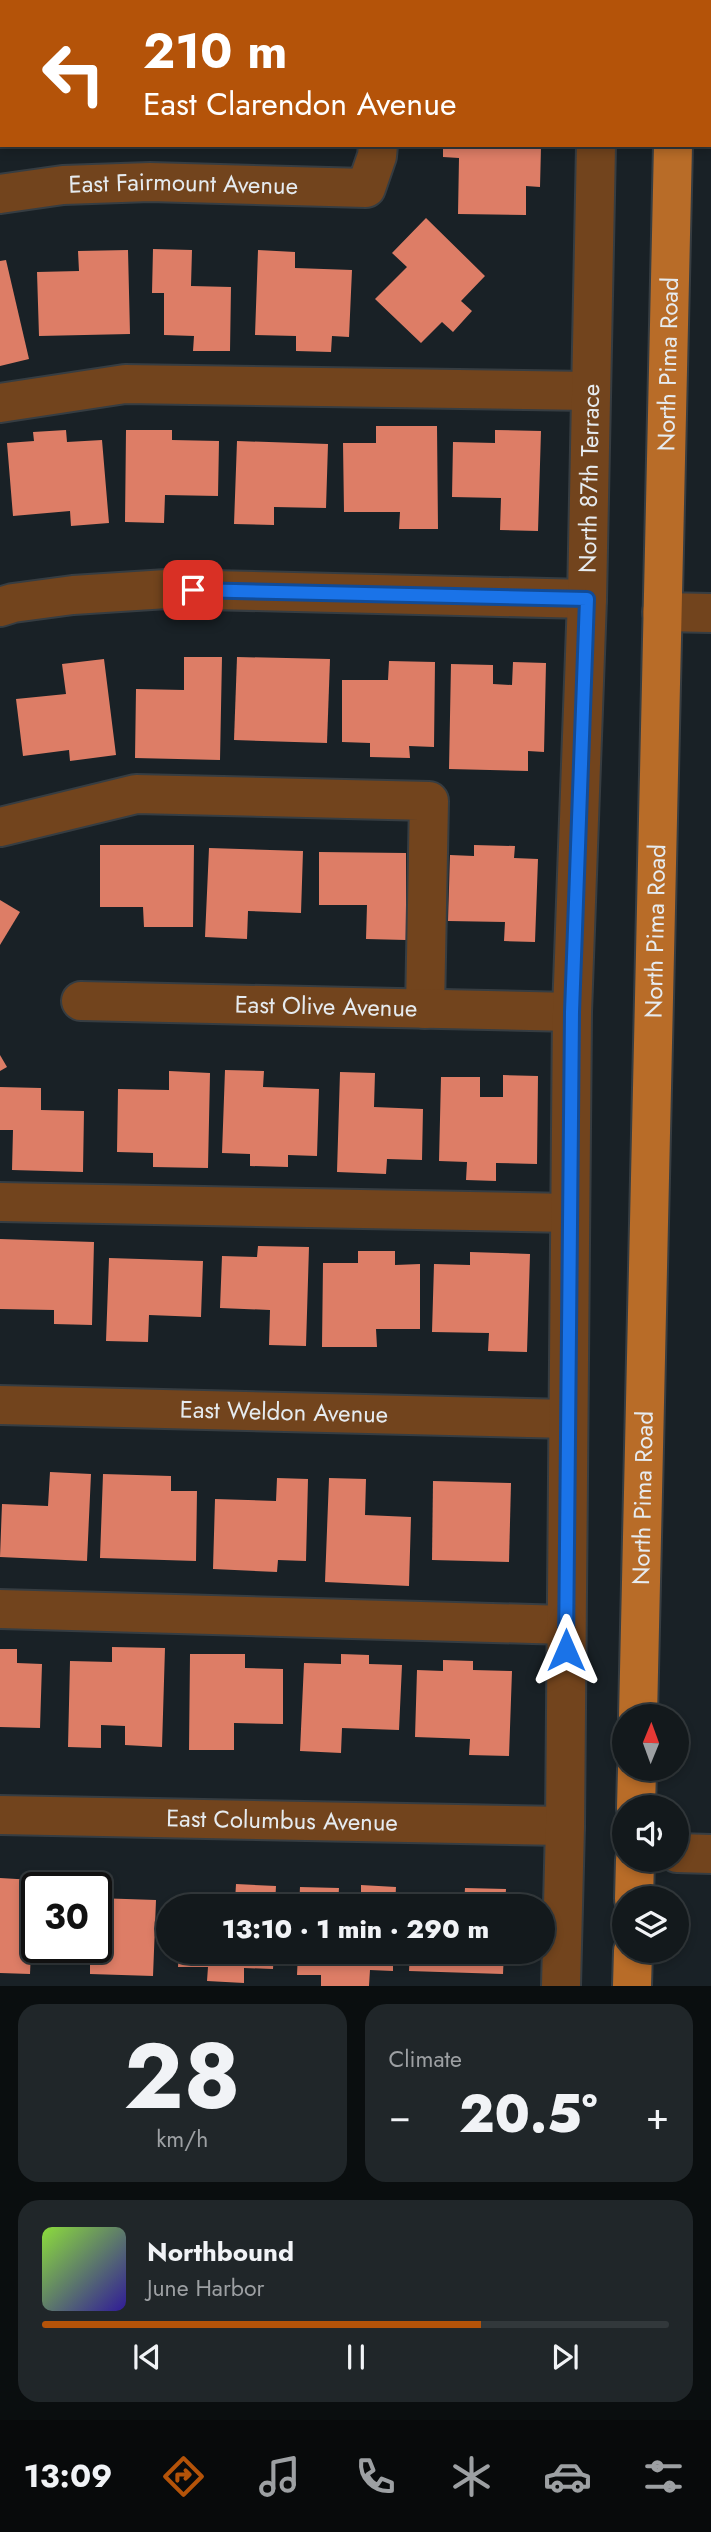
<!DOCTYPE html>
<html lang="en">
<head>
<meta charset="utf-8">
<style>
	body { margin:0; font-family:Jost,sans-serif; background:#202629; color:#f1f3f6; height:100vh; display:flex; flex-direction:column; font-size:26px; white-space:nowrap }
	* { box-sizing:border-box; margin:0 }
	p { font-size:23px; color:#9da0a3 }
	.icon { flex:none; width:38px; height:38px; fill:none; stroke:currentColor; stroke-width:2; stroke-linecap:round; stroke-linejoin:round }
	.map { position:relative; height:1986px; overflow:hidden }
	.side { display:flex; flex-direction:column; gap:18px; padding:18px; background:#0a0e0f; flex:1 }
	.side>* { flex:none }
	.hud { position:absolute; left:0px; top:0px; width:712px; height:147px; box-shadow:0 4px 10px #0003,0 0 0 2px #32383b; background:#b45309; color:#fff; overflow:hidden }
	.needle { width:46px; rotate:1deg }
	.controls { position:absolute; left:612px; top:1704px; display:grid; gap:14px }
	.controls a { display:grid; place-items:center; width:77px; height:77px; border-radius:50%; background:#13191c; box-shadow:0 4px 10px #0003,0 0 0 2px #32383b; font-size:35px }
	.speed { position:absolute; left:21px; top:1872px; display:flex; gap:14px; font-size:35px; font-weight:700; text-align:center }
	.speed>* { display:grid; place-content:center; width:91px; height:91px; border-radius:50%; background:#13191c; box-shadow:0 4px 10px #0003,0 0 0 2px #32383b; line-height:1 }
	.speed .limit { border:4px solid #111; border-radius:10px; background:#fff; color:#111 }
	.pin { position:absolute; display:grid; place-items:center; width:60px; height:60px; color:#fff; margin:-30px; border-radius:14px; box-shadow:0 4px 10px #0006 }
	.me { position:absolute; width:77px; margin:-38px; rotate:0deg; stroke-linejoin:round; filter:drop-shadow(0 0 5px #0008) }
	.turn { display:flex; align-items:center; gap:24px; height:147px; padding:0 28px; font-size:32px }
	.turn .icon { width:91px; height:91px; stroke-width:2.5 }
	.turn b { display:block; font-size:49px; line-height:60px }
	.big { font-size:52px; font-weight:800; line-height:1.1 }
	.side .card { flex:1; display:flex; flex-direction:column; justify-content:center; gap:10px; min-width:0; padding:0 24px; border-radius:21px; background:#202629 }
	.side .dial { align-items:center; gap:0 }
	.dial b { font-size:91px; line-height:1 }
	.song { display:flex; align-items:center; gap:21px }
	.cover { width:84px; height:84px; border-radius:10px; background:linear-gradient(135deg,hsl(90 70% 55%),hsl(250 70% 35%)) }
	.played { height:7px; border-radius:4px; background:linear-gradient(90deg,#b45309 70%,#32383b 70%) }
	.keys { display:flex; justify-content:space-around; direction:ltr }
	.heat { display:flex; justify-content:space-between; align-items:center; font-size:38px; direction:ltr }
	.side .tiles { flex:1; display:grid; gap:18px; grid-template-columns:1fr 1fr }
	.card:last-child { grid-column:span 2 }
	.trip { position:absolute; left:156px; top:1894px; width:399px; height:70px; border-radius:35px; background:#13191c; box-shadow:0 4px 10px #0003,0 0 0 2px #32383b; font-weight:800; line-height:70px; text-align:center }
	.menu { display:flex; height:112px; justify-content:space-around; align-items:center; background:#080a0b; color:#9da0a3 }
	.menu .icon { width:49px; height:49px }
	.menu .on { color:#b45309 }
	.menu b { font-size:32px; color:#f1f3f6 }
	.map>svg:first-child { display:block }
	.building { fill:#dd7d66 }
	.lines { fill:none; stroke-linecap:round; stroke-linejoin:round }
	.minor-casing { stroke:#363d42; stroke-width:42 }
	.major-casing { stroke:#363d42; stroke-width:42 }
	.minor { stroke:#72441d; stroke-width:38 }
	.major { stroke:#b86c28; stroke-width:38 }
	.route-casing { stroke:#114b97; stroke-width:18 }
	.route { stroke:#1a73e8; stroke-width:12 }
	.labels { text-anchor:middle; stroke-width:7; stroke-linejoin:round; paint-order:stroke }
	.street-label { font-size:24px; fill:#e6ebef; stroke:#070a0c }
</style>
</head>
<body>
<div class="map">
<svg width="711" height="1986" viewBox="0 0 711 1986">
	<rect width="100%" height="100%" fill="#192126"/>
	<g class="building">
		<path d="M443 145 541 147 540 187 526 186V215L458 214 459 158 443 157Z"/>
		<path d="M426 218 485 276 461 301 472 311 453 332 442 322 421 343 375 299 407 267 392 253Z"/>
		<path d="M153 249 192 250 191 286 231 287 230 351H193L194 336 164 335V293H152Z"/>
		<path d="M128 250 130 334 39 336 37 272 79 271 78 251Z"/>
		<path d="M258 250 295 252V268L352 270 349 337 332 336 331 352 296 351V336L255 335Z"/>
		<path d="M6 260 29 359 0 366V261Z"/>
		<path d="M376 426H437L438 529H399L400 512H344L343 443H376Z"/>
		<path d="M66 430 67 442 102 440 109 523 71 526 70 511 13 516 7 443 34 441 33 432Z"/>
		<path d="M126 430H172V440L219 441 218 496 165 495 164 523 125 522Z"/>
		<path d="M495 430 541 431 538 531 500 530 501 498 452 497 453 442 495 443Z"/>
		<path d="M237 441 328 444 326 508 274 507V525L234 524Z"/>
		<path d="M184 657H222L220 760 135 758 136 689 184 690Z"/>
		<path d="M237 657 330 659 327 743 234 740Z"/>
		<path d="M104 659 116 755 70 761 69 750 23 756 16 699 66 694 62 664Z"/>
		<path d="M389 661 435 662 434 747 409 746 410 758 370 757V743L342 742V680H388Z"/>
		<path d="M513 662 546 663 544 752 528 751V771L449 769 451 664 493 665V684L512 685Z"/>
		<path d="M100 845H194L193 927H144L143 907H100Z"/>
		<path d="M474 845 515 846 514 858 538 859 535 942 504 941 505 922 448 921 450 855 474 856Z"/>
		<path d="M209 848 303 851 301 913 248 911 247 939 205 937Z"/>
		<path d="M319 852 406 853V940L366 939 367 905H319Z"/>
		<path d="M0 900 20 912 0 945Z"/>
		<path d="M0 1055 7 1067 0 1071Z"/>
		<path d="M225 1070 264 1071 263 1087 319 1089 317 1156 288 1155V1167L250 1166V1154L222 1153Z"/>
		<path d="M169 1071 210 1073 208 1168 153 1167V1153L117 1152 118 1089 169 1090Z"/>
		<path d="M340 1072 375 1073 374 1107 423 1109 422 1160 387 1159 386 1174 337 1172Z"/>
		<path d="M503 1075 538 1076 537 1164 496 1163V1181L466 1180 467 1162 439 1161 441 1077H480V1097H503Z"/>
		<path d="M0 1087 41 1088V1110L84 1111 83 1172 12 1170 13 1130H0Z"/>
		<path d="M0 1239 94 1242 92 1325 54 1324V1310L0 1309Z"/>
		<path d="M258 1246 309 1247 306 1346 269 1345 270 1310 220 1308 222 1256 257 1257Z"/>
		<path d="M358 1251H395V1265L420 1264V1329H376L377 1347H322L323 1263H358Z"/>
		<path d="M470 1252 530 1254 527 1352 488 1351 489 1333 432 1332 434 1264 470 1265Z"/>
		<path d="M109 1258 203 1261 201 1317 149 1315 148 1342 106 1341Z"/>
		<path d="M50 1472 91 1474 87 1561 0 1557 2 1504 48 1506Z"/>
		<path d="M103 1474 171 1476V1491H197L196 1561 100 1558Z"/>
		<path d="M277 1478 308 1479 306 1561 278 1560 277 1572 213 1569 215 1499 276 1501Z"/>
		<path d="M329 1478 366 1479 365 1515 411 1517 409 1586 325 1582Z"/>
		<path d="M433 1481 511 1483 509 1562 432 1560Z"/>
		<path d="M112 1647 165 1648 162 1747 125 1745V1726L101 1725V1748L68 1747 70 1661 112 1662Z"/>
		<path d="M0 1649H17V1663L42 1664 40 1728 0 1727Z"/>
		<path d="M190 1654H245V1668L283 1669V1724L234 1723V1750H189Z"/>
		<path d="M341 1654 369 1655V1664L402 1665 399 1730 342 1728 341 1753 300 1751 304 1663 341 1664Z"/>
		<path d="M443 1660 473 1661V1670L512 1671 509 1756 469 1755 470 1739 415 1737 417 1670 443 1671Z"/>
		<path d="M0 1878 34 1880 30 1974 0 1973Z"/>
		<path d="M58 1879 97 1881 96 1888H58Z"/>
		<path d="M236 1884 276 1886 275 1906H180V1900L235 1901Z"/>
		<path d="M361 1885 396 1887 395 1906H361Z"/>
		<path d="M300 1887 339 1888 338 1906H299Z"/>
		<path d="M465 1888 506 1889 505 1906H464Z"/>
		<path d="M96 1898 156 1900 153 1976 90 1974V1965L55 1964 56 1948H96Z"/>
		<path d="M179 1951H274L273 1969 244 1968V1983L207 1981 208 1967H178Z"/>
		<path d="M298 1951H393V1971L370 1970 369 1986H321V1975H297Z"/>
		<path d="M410 1951H504L503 1974 409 1971Z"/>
	</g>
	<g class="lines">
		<g class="minor-casing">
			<g id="minor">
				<path d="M380 2V0"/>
				<path d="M600 2V0"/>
				<path id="s1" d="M0 194 63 185 150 182 366 188 377 156 378 145"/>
				<path d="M0 403 125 384 590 391"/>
				<path d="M0 607 13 603 73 595 167 589 587 599"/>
				<path d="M662 612 711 613"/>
				<path d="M0 827 136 794 429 801 425 1009"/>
				<path id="s2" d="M81 1001 572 1012"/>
				<path d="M0 1202 570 1213"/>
				<path id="s3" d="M0 1405 568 1419"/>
				<path d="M0 1609 566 1625"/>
				<path id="s4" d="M0 1815 565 1826"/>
				<path d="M677 1853 711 1854"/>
				<path id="s5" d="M561 1986 565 1826 572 1012 587 599 596 145"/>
			</g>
		</g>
		<g class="major-casing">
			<g id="major">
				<path d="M677 2V0"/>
				<path id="s6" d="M638 1717 673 145"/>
				<path d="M636 1808 637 1769"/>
				<path d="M634 1899 635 1860"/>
				<path d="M632 1986 633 1951"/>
			</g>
		</g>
		<use href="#minor" class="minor"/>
		<use href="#major" class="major"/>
	</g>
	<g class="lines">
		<g class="route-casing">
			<path id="route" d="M193 590 587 599 572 1012 566 1650"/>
		</g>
		<use href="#route" class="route"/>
	</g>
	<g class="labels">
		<g class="street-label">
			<text dy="8" stroke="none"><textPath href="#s1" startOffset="184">East Fairmount Avenue</textPath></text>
			<text dy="8" stroke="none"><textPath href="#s6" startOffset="1353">North Pima Road</textPath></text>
			<text dy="8" stroke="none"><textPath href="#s5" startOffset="1508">North 87th Terrace</textPath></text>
			<text dy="8" stroke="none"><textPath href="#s6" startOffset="786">North Pima Road</textPath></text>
			<text dy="8" stroke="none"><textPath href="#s2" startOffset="245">East Olive Avenue</textPath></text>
			<text dy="8" stroke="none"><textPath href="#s3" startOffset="284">East Weldon Avenue</textPath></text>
			<text dy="8" stroke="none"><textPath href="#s6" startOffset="219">North Pima Road</textPath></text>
			<text dy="8" stroke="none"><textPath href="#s4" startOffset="282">East Columbus Avenue</textPath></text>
		</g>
	</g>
</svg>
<div class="controls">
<a><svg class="needle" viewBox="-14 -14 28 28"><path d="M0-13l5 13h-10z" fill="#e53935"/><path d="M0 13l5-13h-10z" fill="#9da0a3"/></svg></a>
<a><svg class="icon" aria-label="sound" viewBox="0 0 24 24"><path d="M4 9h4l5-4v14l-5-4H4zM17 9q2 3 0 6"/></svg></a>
<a><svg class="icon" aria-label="layers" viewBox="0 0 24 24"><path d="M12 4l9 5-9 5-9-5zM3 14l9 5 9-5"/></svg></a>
</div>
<div class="speed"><div class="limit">30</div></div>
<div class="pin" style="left:193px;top:590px;background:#d93025"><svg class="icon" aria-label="arrive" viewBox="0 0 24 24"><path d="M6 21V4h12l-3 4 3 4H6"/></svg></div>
<svg class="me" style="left:566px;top:1650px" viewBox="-20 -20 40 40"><path d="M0-17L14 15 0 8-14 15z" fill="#1a73e8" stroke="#fff" stroke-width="4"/></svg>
<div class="trip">13:10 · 1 min · 290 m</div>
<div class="hud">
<div class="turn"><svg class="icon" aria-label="left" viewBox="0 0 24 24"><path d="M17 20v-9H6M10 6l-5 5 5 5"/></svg><div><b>210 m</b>East Clarendon Avenue</div></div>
</div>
</div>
<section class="side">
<div class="tiles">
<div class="card dial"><b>28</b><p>km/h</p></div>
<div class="card"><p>Climate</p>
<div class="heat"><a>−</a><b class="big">20.5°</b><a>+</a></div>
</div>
<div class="card">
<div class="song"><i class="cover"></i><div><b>Northbound</b><p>June Harbor</p></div></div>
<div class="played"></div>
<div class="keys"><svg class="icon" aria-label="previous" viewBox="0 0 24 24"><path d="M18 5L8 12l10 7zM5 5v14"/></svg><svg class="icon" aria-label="pause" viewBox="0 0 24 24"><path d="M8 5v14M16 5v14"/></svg><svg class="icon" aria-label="next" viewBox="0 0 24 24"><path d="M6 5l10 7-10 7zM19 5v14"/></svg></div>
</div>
</div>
</section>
<nav class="menu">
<b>13:09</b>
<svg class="icon on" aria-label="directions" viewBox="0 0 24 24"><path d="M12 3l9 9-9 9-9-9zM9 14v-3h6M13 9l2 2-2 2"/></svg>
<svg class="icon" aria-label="music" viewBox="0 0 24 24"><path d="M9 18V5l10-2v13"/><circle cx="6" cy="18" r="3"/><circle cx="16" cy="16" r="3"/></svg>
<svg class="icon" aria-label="phone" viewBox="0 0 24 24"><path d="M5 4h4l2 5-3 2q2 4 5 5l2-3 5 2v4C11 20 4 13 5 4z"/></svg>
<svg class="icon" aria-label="climate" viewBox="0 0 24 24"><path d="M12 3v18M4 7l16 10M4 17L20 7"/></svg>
<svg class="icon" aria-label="car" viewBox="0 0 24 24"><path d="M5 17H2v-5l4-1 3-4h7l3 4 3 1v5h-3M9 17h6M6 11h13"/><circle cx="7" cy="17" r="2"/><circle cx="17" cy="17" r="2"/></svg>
<svg class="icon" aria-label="filters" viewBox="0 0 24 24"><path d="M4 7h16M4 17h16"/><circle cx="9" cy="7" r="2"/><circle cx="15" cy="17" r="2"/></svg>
</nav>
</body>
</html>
